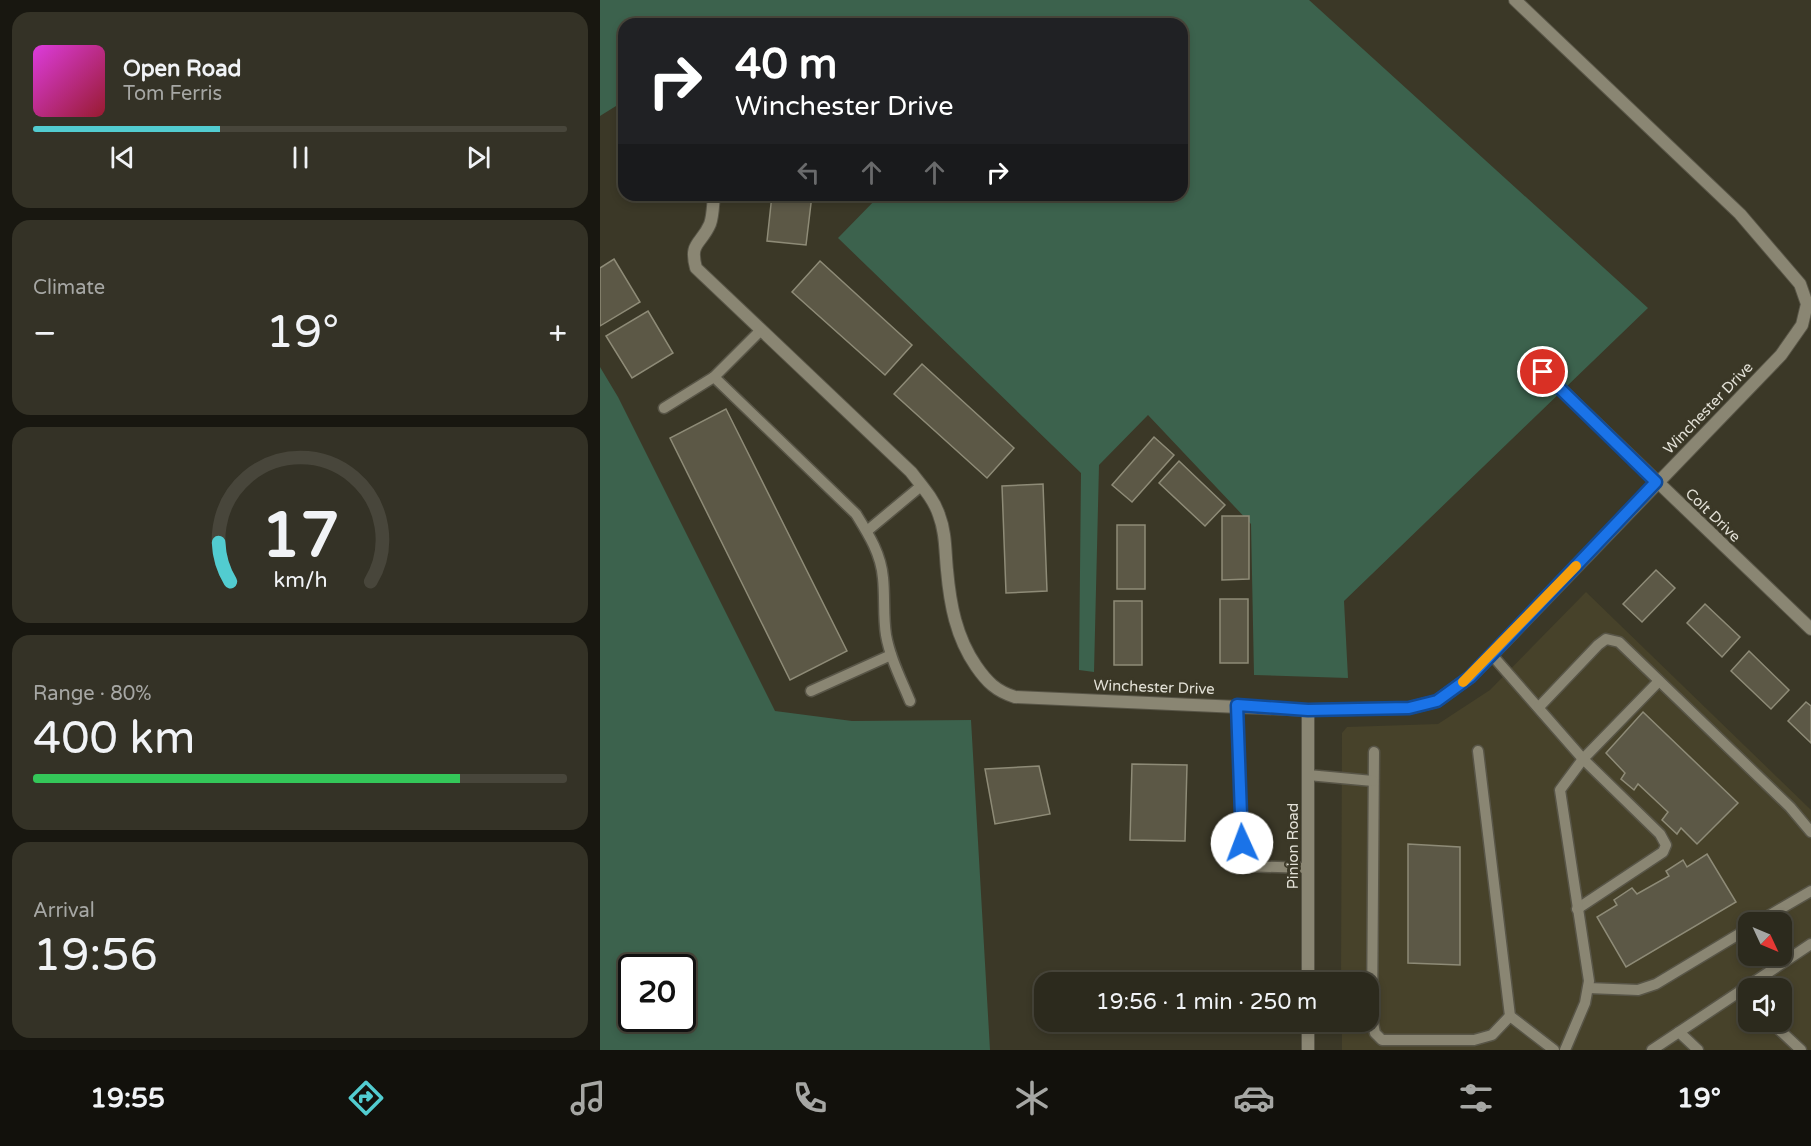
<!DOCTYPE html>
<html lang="en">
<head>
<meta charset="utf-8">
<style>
	body { margin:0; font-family:"Varela Round",sans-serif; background:#343226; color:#f1f3f6; height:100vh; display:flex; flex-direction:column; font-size:22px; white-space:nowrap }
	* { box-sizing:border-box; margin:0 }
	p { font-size:20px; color:#a6a7a4 }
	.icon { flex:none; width:33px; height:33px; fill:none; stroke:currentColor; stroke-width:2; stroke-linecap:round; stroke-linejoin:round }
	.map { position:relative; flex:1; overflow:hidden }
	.side { display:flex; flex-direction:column; gap:12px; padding:12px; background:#181710; width:600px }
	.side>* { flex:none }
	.banner { position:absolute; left:18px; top:18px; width:570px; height:183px; border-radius:18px; box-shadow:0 3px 9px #0003,0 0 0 2px #48463b; background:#202124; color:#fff; overflow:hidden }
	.needle { width:39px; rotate:134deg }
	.fabs { position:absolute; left:1138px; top:912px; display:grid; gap:12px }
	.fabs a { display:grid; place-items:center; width:54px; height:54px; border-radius:12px; background:#2c2a1d; box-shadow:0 3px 9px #0003,0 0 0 2px #48463b; font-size:30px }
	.speed { position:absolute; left:18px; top:954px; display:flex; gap:12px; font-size:30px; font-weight:700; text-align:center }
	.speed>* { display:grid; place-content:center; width:78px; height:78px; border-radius:50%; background:#2c2a1d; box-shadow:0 3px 9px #0003,0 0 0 2px #48463b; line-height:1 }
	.speed .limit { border:3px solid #111; border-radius:9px; background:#fff; color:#111 }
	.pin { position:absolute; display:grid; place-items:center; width:51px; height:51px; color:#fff; margin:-26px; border:3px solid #fff; border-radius:50%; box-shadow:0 2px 6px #0007 }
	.me { position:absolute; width:66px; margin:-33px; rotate:358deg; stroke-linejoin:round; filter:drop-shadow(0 0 4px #0008) }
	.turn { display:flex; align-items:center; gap:21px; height:126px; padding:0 18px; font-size:27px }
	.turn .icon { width:78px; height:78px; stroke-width:2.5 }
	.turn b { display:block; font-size:42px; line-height:51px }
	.lanes { display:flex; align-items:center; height:57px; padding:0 18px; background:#0003; justify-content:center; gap:30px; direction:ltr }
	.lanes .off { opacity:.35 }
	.big { font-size:45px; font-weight:600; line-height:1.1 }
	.side .widget { flex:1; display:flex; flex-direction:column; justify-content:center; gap:9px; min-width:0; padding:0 21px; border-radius:18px; background:#343226 }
	.side .dial { align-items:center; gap:0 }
	.dial svg { height:156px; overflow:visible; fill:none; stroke:#48463b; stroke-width:7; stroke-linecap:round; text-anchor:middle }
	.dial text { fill:#f1f3f6; stroke:none }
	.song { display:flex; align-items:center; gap:18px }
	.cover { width:72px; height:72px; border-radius:9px; background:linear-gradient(135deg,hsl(300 70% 55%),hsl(350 70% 35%)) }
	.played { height:6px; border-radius:3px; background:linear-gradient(90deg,#52ccd0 35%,#48463b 35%) }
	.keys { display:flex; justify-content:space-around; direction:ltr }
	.heat { display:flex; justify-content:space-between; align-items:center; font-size:33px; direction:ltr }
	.charge { height:9px; border-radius:4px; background:linear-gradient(90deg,#34c759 80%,#48463b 0) }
	.trip { position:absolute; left:434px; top:972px; width:345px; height:60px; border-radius:18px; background:#2c2a1d; box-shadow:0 3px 9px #0003,0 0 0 2px #48463b; font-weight:600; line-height:60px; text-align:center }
	.menu { display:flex; height:96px; justify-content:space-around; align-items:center; background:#12110c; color:#a6a7a4 }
	.menu .icon { width:42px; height:42px }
	.menu .selected { color:#52ccd0 }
	.menu b { font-size:27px; color:#f1f3f6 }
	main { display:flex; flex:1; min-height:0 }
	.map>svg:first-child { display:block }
	.built { fill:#47422a; fill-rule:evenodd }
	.green { fill:#3c624d; fill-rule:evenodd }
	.building { fill:#5c5846; stroke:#8e8b77; stroke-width:1.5 }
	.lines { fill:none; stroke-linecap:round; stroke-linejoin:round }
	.lane-casing { stroke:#585547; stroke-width:13 }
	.street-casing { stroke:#585547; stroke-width:14 }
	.lane { stroke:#8a8673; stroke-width:10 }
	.street { stroke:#8a8673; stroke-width:12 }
	.route-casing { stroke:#114b97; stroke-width:15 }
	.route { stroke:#1a73e8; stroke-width:10 }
	.slow { stroke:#f59e0b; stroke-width:10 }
	.labels { text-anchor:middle; stroke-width:6; stroke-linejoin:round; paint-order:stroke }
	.street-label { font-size:15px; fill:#e3e1d7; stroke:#3b3827 }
</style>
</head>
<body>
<main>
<section class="side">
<div class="widget">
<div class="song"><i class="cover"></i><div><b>Open Road</b><p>Tom Ferris</p></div></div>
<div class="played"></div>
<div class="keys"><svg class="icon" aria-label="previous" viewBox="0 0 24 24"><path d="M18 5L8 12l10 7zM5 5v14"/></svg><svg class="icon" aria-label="pause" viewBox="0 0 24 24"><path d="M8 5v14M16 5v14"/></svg><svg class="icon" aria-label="next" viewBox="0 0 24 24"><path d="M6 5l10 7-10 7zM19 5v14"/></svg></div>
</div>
<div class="widget"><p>Climate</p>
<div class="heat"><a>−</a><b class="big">19°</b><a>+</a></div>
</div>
<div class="widget dial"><svg viewBox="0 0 100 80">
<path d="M14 69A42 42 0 1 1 86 69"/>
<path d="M14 69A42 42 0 0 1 8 49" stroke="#52ccd0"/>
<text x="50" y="56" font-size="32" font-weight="700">17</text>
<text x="50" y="72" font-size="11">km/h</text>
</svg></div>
<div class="widget"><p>Range · 80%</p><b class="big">400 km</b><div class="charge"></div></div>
<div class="widget"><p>Arrival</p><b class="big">19:56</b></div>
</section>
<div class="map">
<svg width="1211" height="1050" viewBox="0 0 1211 1050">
	<rect width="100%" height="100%" fill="#3b3827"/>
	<path class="built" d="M986 592 1211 810V1050H742V1022H768V982H741L742 733 747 727 838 724 890 690ZM1149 922H1182V956H1149ZM1149 988H1182V1022H1149Z"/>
	<g class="green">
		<path d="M0 0H709L1048 308 744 601 748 678 654 675 651 524 548 415 499 465 494 672 479 670 481 473 238 238 280 195H582V24H24V101L0 116Z"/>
		<path d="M0 367 18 397 175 711 252 721 371 720 390 1050H0ZM32 968H82V1018H32Z"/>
	</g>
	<g class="building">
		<path d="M172 195H212L206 245 167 241Z"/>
		<path d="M14 259 40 302 0 326V268Z"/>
		<path d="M220 261 312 345 285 375 192 292Z"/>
		<path d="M48 311 73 353 32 378 6 336Z"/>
		<path d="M322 364 414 448 387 478 294 394Z"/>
		<path d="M126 409 247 651 190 680 70 438Z"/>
		<path d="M554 437 574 455 532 502 512 485Z"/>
		<path d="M579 461 625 505 605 526 559 483Z"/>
		<path d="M443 484 447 591 406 593 402 486Z"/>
		<path d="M622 516H649V579L622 580Z"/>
		<rect x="517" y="525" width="28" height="64"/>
		<path d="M1056 570 1075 588 1042 622 1023 604Z"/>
		<rect x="620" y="599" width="28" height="64"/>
		<rect x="514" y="601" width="28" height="64"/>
		<path d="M1105 604 1140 637 1122 657 1087 623Z"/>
		<path d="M1149 651 1189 690 1171 709 1131 671Z"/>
		<path d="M1206 702 1211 706V743L1188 721Z"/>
		<path d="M1043 712 1138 803 1097 844 1081 828 1077 834 1062 820 1068 812 1038 784 1034 790 1021 779 1025 773 1006 753Z"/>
		<path d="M532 764 587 765 585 841 530 840Z"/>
		<path d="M439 766 450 814 395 824 385 769Z"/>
		<path d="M808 844 860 847V965L808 963Z"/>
		<path d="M1107 854 1136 902 1026 967 997 917 1017 905 1014 900 1032 888 1037 894 1069 876 1066 871 1083 860 1087 867Z"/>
	</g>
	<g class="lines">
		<g class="lane-casing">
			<g id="lane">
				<path d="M114 377 256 514C269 535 281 554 283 578 285 597 283 616 286 635 290 658 301 679 310 701"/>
				<path d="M64 408 114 377 160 331"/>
				<path d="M267 531 321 486"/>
				<path d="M892 655 983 759 1060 834 1066 845 1063 852 977 909"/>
				<path d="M211 691 291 655"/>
				<path d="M637 705 643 866 708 868"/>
				<path d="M939 707 998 645 1006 639 1019 642 1190 807 1211 832"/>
				<path d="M878 751 910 1016 954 1050"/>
				<path d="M774 752 772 1018 775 1033 782 1040H874L892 1035 910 1016"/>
				<path d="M708 775 773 781"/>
				<path d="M1158 922 1211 891"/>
				<path d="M988 988 1038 990 1056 984 1149 928"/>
				<path d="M1171 1022 1201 1050"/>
				<path d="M1079 1032 1098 1050"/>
				<path d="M965 1050 985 1003 989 981 960 790 983 759 1059 681"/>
				<path d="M1052 1050 1211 944"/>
			</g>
		</g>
		<g class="street-casing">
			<g id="street">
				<path d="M114 195C113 204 113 216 110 224 101 245 89 242 96 268L311 472C321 485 334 499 339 515 346 533 345 551 347 570 350 604 356 637 376 666 387 682 396 691 415 697L708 710 809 708 837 701 870 677 892 655 1181 355 1202 325 1207 304 1200 284 1140 214 915 0"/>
				<path d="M943 372 1211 629"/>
				<path d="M708 710V982"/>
				<path d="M708 1050V1022"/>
			</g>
		</g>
		<use href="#lane" class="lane"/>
		<use href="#street" class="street"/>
	</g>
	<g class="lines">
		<g class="route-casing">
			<path id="route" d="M642 843 637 705 708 710 809 708 837 701 870 677 1056 482 943 372"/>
		</g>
		<use href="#route" class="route"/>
		<path class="slow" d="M863 682 976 566"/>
	</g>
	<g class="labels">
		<g class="street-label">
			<text transform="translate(1108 408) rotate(-46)" y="5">Winchester Drive</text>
			<text transform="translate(1113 515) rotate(44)" y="5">Colt Drive</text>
			<text transform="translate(554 687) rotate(2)" y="5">Winchester Drive</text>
			<text transform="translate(693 846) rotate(-90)" y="5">Pinion Road</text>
		</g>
	</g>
</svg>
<div class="fabs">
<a><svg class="needle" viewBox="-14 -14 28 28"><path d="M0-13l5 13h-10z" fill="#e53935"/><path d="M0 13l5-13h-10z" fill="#a6a7a4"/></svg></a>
<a><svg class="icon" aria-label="sound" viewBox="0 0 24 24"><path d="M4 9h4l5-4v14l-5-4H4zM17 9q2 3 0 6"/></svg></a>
</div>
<div class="speed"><div class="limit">20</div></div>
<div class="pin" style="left:943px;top:372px;background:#d93025"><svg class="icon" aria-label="arrive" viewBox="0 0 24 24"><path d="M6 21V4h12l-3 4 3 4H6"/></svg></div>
<svg class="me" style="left:642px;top:843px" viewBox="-20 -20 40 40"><circle r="19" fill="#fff"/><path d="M0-13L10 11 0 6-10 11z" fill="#1a73e8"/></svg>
<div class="trip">19:56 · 1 min · 250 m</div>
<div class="banner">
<div class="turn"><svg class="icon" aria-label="right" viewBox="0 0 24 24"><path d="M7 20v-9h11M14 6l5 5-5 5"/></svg><div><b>40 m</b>Winchester Drive</div></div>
<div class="lanes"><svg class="icon off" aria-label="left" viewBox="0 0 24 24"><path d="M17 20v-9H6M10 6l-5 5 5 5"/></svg><svg class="icon off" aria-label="ahead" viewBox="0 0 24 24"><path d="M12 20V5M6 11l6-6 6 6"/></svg><svg class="icon off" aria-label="ahead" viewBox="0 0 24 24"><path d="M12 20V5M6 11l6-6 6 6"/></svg><svg class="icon" aria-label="right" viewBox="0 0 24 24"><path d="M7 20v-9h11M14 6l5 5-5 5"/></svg></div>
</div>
</div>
</main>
<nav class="menu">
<b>19:55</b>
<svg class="icon selected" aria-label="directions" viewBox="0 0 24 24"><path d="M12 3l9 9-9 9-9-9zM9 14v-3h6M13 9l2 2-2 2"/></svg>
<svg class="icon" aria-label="music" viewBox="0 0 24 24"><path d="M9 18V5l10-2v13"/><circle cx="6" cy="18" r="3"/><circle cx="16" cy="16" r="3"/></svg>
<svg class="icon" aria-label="phone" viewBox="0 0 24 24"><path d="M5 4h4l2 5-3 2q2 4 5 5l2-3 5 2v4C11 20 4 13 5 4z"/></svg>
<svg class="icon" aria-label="climate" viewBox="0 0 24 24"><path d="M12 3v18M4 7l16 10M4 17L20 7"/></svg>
<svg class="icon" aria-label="car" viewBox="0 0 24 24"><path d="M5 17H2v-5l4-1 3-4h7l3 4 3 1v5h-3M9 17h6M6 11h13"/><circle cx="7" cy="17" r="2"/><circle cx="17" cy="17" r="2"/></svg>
<svg class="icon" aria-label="filters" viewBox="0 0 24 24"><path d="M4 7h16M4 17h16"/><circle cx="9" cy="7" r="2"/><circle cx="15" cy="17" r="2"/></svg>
<b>19°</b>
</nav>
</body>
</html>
